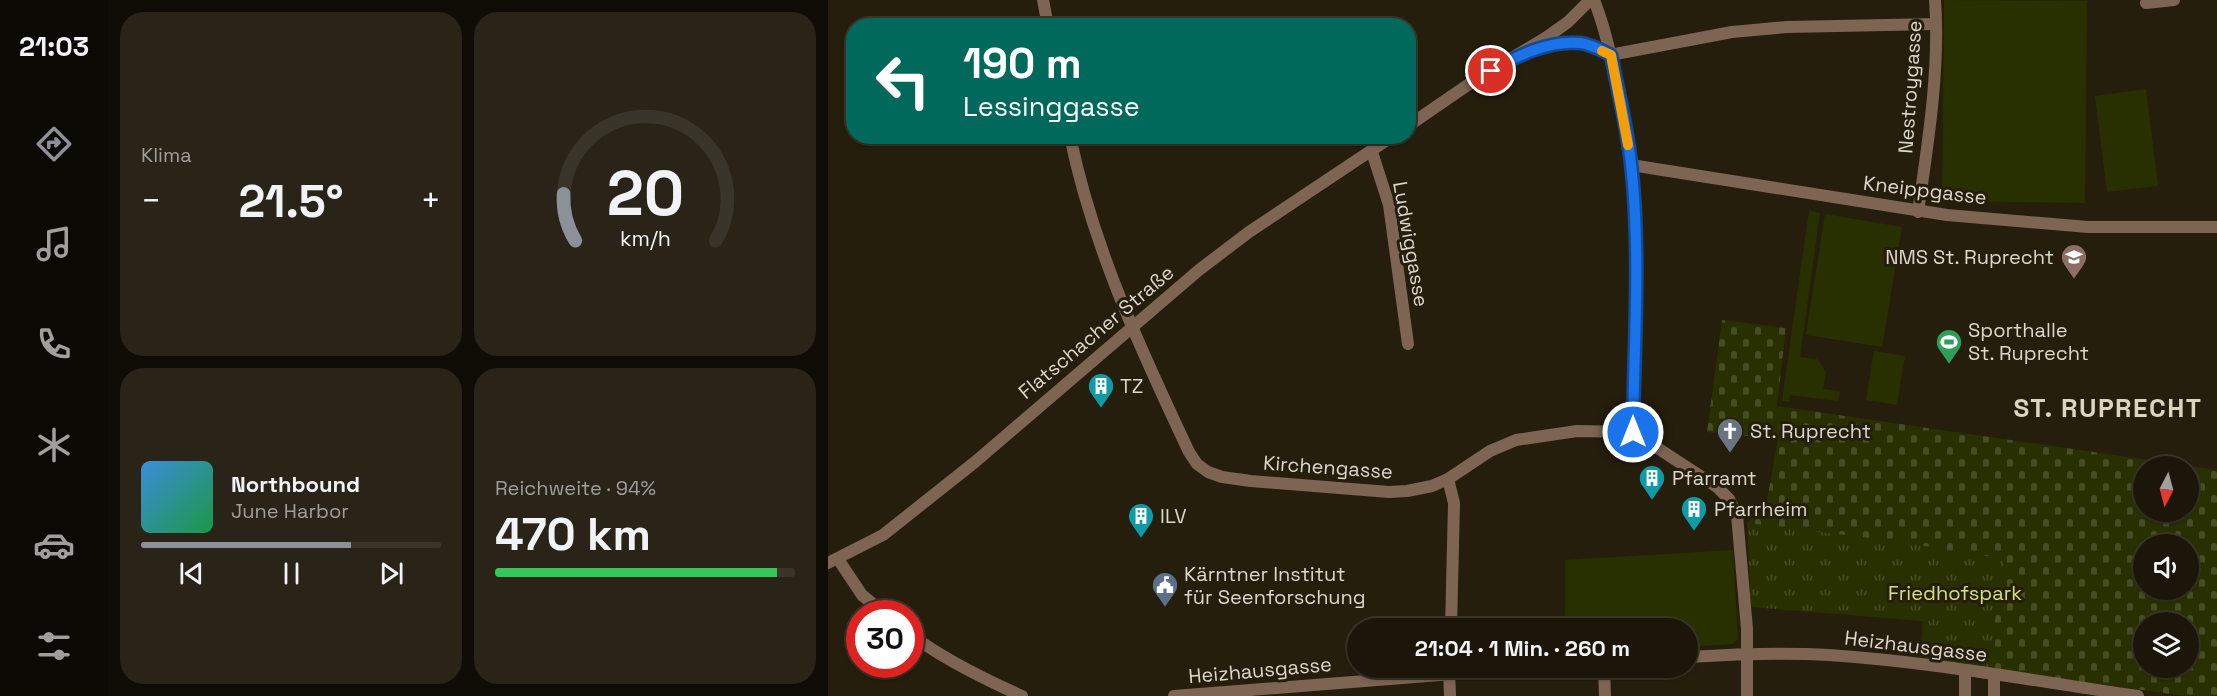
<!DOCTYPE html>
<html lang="de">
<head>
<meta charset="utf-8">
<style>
	body { margin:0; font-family:"Space Grotesk",sans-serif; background:#292318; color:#f1f3f6; height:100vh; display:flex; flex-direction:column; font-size:22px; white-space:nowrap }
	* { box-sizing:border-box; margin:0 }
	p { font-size:20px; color:#a09f9c }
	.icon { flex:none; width:33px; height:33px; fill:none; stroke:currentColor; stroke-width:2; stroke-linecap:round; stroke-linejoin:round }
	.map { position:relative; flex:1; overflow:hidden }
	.side { display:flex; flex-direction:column; gap:12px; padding:12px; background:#0f0c06; width:720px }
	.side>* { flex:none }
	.banner { position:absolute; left:18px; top:18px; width:570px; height:126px; border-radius:24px; box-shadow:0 2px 4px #0004,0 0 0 2px #3a352b; background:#00695c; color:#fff; overflow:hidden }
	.needle { width:39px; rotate:186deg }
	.tools { position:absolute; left:1305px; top:456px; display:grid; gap:12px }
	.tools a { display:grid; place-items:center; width:66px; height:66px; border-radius:50%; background:#1c160a; box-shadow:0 2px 4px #0004,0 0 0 2px #3a352b; font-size:30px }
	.speed { position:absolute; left:18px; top:600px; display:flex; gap:12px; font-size:30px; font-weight:700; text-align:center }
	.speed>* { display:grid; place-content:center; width:78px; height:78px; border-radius:50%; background:#1c160a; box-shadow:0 2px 4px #0004,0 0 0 2px #3a352b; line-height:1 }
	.speed .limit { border:9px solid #d22; background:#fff; color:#111 }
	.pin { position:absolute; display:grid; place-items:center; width:51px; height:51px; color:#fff; margin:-26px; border:3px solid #fff; border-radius:50%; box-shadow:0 2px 6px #0007 }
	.me { position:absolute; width:66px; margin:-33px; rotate:0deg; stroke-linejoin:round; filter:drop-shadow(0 0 4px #0008) }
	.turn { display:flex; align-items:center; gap:21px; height:126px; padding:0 18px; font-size:27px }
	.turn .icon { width:78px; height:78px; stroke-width:2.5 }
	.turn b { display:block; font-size:42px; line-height:51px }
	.big { font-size:45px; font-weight:800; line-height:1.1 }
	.side .tile { flex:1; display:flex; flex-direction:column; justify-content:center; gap:9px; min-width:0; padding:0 21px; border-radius:24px; background:#292318 }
	.side .dial { align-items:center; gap:0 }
	.dial svg { height:156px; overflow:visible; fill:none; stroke:#3a352b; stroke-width:7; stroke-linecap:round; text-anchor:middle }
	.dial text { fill:#f1f3f6; stroke:none }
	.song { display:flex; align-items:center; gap:18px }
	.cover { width:72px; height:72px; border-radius:9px; background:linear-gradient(135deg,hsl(210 70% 55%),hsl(140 70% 35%)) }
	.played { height:6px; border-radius:3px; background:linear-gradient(90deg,#8c9099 70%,#3a352b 70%) }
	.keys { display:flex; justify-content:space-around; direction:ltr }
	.heat { display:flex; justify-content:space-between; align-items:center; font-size:33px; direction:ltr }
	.charge { height:9px; border-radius:4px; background:linear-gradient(90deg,#34c759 94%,#3a352b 0) }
	.side .tiles { flex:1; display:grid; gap:12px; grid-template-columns:repeat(2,1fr) }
	.trip { position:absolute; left:519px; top:618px; width:351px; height:60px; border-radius:30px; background:#1c160a; box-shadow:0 2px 4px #0004,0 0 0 2px #3a352b; font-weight:800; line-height:60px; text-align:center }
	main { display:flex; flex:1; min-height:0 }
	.dock { display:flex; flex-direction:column; width:108px; justify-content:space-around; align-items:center; background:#0b0904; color:#a09f9c }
	.dock .icon { width:42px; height:42px }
	.dock .selected { color:#8c9099 }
	.dock b { font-size:27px; color:#f1f3f6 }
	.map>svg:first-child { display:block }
	.grass { fill:#293000 }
	.cemetery { fill:url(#cemetery-stones); fill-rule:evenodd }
	.park { fill:url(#park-tufts) }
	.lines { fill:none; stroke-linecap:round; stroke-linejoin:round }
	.minor { stroke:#7e6452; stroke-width:12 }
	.tertiary { stroke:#7e6452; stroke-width:12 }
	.route-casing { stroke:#114b97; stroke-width:15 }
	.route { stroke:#1a73e8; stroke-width:10 }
	.slow { stroke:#f59e0b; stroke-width:10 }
	.labels { text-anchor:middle; stroke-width:6; stroke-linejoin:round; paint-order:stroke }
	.street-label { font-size:20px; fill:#dcd7cc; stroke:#251e0d }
	.poi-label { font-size:20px; fill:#dcd7cc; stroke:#251e0d; text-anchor:start }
	.park-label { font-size:20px; fill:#d0e27e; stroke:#251e0d }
	.district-label { font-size:26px; font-weight:bold; letter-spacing:1.5px; fill:#ddd4be; stroke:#251e0d }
</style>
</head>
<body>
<main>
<nav class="dock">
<b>21:03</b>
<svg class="icon selected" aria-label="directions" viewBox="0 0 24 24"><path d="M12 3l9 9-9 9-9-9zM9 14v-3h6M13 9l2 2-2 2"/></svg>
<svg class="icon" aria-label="music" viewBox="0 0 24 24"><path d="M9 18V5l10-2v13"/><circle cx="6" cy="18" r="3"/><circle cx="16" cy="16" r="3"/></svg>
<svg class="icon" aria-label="phone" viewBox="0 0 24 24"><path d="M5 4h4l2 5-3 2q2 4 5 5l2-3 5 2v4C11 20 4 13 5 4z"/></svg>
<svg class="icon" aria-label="climate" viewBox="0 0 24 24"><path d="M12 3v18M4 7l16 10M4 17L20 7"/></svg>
<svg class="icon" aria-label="car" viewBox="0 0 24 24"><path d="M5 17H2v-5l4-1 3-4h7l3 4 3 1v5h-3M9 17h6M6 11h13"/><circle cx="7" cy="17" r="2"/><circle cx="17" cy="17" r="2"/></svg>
<svg class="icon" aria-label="filters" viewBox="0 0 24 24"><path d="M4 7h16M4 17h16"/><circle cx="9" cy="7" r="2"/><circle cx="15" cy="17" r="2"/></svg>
</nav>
<section class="side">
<div class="tiles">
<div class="tile"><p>Klima</p>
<div class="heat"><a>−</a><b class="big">21.5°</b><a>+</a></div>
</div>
<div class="tile dial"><svg viewBox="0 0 100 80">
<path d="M14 69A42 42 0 1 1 86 69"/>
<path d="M14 69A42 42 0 0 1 8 45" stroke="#8c9099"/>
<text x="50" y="56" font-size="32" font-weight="700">20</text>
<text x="50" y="72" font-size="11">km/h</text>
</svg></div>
<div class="tile">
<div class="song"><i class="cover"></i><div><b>Northbound</b><p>June Harbor</p></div></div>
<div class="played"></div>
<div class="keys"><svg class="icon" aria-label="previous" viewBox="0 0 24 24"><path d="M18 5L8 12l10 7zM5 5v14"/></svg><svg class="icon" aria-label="pause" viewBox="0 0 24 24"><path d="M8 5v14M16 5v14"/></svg><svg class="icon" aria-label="next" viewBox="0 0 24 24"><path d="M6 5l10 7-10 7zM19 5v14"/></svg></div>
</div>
<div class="tile"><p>Reichweite · 94%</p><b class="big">470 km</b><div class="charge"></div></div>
</div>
</section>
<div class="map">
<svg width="1389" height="696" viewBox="0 0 1389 696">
	<defs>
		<pattern id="cemetery-stones" width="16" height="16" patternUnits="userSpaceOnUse" patternTransform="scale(1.5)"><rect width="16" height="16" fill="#293000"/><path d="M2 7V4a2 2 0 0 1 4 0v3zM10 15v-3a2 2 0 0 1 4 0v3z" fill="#474d24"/></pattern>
		<pattern id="park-tufts" width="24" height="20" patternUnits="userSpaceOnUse" patternTransform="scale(1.5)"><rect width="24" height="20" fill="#293000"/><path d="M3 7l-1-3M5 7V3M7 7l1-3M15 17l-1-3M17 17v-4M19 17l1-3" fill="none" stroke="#474d24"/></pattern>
	</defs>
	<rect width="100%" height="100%" fill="#251e0d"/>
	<g class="grass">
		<path d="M1116 0 1259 1 1257 203 1114 201Z"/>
		<path d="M1318 89 1330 186 1279 192 1267 96Z"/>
		<path d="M981 211 992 213 972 357 989 359 998 372 995 389 1012 391 1010 401 962 395 961 402 954 401Z"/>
		<path d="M997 214 1074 227 1054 347 978 335Z"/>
		<path d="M1046 351 1077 356 1069 405 1038 400Z"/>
		<path d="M905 550 910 639 904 644 860 647V628H737V560Z"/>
	</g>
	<path class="cemetery" d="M894 320 958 328 949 406 1389 470V696H1358L1160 669 1081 544 919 523 938 506 950 439 879 432ZM1316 466H1360V512H1316ZM1316 544H1360V590H1316ZM1316 622H1360V668H1316Z"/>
	<path class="park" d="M919 523 1067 541 1176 559 1160 669 1092 657 1095 621 923 607Z"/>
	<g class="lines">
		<g class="minor">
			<path d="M215 0 220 26"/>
			<path d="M766 0C776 25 782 52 788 79 794 107 800 135 803 164 812 252 806 343 805 432"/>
			<path d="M1318 3 1346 0"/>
			<path d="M694 53 737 43H753L782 55 904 32 959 27 1108 24"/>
			<path d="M242 136C265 248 313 350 361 452L369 464 380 472 394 477 423 481 561 492 579 491 604 486 620 479 662 451 688 440 749 431 805 432 889 487 901 499 909 515 919 629V696"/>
			<path d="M544 152 561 205 580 344"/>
			<path d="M803 165 1119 215 1260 227H1389"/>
			<path d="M1090 212C1100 143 1112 69 1107 0"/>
			<path d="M620 479 626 503 623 628"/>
			<path d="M10 559 34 595 57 614"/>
			<path d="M82 634C115 659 156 679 194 696"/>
			<path d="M860 657C907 654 954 652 1001 655 1105 662 1207 681 1310 696"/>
			<path d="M776 668 777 696"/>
			<path d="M621 669 622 696"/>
			<path d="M346 696 701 668"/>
			<path d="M1137 696V670"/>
			<path d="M1166 696V675"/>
		</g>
		<g class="tertiary">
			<path d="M580 126 647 80 719 37 740 22 762 0"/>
			<path d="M0 563 55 535 147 462 371 270 421 232 565 136"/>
		</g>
	</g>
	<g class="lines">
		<g class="route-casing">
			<path id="route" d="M663 71C689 56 720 40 752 43 763 44 773 50 783 55 790 91 799 127 803 163 813 252 806 343 805 432"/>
		</g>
		<use href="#route" class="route"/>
		<path class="slow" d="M774 51 783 55 800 145"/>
	</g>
	<defs>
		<g id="school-pin" transform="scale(1.35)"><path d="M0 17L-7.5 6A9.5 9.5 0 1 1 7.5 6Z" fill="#8d6e63" stroke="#251e0d"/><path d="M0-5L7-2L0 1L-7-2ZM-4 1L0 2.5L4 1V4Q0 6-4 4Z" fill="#fff"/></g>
		<g id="stadium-pin" transform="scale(1.35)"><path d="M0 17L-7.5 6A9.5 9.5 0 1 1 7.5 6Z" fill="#2e9e5b" stroke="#251e0d"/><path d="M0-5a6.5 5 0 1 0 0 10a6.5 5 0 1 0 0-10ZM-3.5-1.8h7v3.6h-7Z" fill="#fff"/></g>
		<g id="building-pin" transform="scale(1.35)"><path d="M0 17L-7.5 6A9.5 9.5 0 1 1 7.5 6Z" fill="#0f9aa8" stroke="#251e0d"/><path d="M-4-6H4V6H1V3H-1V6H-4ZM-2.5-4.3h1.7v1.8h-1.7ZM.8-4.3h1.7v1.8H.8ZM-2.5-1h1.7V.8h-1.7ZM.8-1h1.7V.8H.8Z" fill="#fff"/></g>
		<g id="church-pin" transform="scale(1.35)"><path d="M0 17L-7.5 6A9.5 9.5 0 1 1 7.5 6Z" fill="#6b7280" stroke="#251e0d"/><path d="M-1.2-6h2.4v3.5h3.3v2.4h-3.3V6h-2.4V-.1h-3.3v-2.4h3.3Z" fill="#fff"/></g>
		<g id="civic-pin" transform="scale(1.35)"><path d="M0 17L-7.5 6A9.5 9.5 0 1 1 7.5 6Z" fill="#5c6f8a" stroke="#251e0d"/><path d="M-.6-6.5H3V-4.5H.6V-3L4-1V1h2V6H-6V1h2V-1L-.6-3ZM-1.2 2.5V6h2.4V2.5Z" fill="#fff"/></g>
	</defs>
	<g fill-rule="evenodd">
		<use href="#school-pin" x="1246" y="257"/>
		<use href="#stadium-pin" x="1121" y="342"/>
		<use href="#building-pin" x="273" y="386"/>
		<use href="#church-pin" x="902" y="431"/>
		<use href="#building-pin" x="824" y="478"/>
		<use href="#building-pin" x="866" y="509"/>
		<use href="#building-pin" x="313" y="516"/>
		<use href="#civic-pin" x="337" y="585"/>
	</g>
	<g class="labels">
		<g class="street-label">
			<text transform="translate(1082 87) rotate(-86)" y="7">Nestroygasse</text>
			<text transform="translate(1097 190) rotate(7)" y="7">Kneippgasse</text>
			<text transform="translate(583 244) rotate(80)" y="7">Ludwiggasse</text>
			<text transform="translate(268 332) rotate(-40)" y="7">Flatschacher Straße</text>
			<text transform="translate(500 467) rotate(4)" y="7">Kirchengasse</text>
			<text transform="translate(1088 646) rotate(7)" y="7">Heizhausgasse</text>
			<text transform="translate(432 670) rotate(-5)" y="7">Heizhausgasse</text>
		</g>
		<g class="poi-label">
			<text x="1226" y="264" text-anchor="end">NMS St. Ruprecht</text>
			<text x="1140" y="337">Sporthalle<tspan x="1140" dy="23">St. Ruprecht</tspan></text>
			<text x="292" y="393">TZ</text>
			<text x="922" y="438">St. Ruprecht</text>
			<text x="844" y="485">Pfarramt</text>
			<text x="886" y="516">Pfarrheim</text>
			<text x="332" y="523">ILV</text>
			<text x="356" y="581">Kärntner Institut<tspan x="356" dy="23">für Seenforschung</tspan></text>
		</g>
		<g class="park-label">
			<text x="1127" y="600">Friedhofspark</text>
		</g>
		<g class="district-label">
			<text x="1280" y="417">ST. RUPRECHT</text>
		</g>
	</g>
</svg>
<div class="tools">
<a><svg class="needle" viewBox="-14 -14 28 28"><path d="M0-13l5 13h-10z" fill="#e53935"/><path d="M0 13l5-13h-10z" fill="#a09f9c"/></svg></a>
<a><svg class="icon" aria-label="sound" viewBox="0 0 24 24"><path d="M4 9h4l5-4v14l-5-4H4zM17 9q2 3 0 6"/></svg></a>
<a><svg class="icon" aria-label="layers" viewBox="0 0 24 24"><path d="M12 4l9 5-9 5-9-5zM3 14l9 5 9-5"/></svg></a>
</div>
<div class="speed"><div class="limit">30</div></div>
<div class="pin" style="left:663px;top:71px;background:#d93025"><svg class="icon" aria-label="arrive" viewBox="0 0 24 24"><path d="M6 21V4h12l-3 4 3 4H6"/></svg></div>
<svg class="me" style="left:805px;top:432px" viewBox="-20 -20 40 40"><circle r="17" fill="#1a73e8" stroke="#fff" stroke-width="3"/><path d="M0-11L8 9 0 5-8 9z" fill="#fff"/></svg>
<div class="trip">21:04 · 1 Min. · 260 m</div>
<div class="banner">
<div class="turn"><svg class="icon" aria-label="left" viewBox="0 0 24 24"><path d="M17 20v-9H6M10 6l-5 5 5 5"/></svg><div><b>190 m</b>Lessinggasse</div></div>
</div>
</div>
</main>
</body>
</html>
